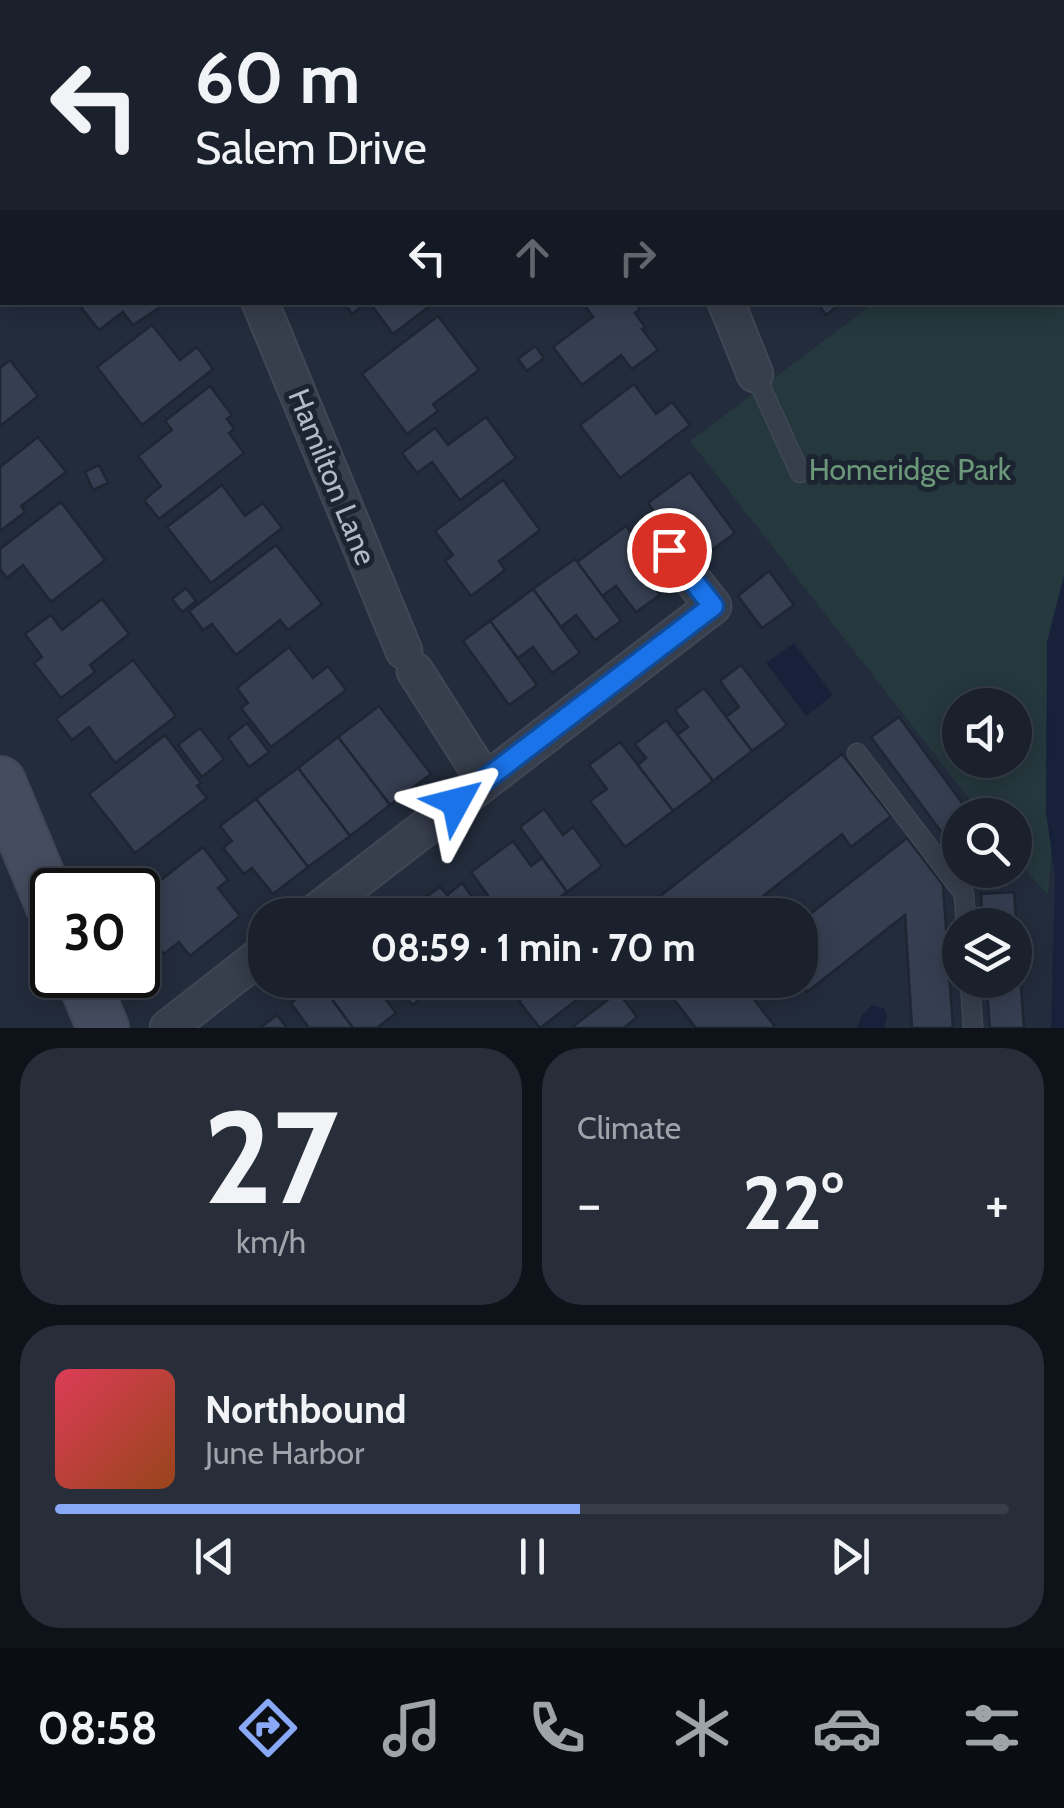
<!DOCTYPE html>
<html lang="en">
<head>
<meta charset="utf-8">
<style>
	body { margin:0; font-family:Cabin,sans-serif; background:#272e39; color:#f1f3f6; height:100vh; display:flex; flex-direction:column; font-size:38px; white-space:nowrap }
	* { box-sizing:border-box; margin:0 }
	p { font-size:32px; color:#9fa3aa }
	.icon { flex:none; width:55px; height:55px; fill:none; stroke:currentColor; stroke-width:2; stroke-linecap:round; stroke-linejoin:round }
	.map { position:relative; height:1028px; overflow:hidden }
	.details { display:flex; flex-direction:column; gap:20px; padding:20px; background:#0e1219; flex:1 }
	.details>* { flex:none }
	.guide { position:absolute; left:0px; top:0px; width:1065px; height:305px; box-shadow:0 5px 25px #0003,0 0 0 2px #383e49; background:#1a212d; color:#f1f3f6; overflow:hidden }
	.tools { position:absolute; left:942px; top:688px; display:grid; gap:20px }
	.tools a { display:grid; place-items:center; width:90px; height:90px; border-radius:50%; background:#1a212d; box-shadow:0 5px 25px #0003,0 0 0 2px #383e49; font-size:50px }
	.speed { position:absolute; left:30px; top:868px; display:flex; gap:20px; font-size:50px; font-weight:700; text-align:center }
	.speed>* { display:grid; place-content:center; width:130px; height:130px; border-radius:50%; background:#1a212d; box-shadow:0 5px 25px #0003,0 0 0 2px #383e49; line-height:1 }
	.speed .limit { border:5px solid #111; border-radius:15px; background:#fff; color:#111 }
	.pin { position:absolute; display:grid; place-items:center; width:85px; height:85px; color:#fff; margin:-42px; border:5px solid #fff; border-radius:50%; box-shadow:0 2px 10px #0007 }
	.me { position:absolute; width:110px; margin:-55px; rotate:52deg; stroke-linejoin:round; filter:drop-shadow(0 0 8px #0008) }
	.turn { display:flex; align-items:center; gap:35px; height:210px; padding:0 30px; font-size:45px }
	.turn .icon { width:130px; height:130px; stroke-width:2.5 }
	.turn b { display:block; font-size:70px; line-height:85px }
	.lanes { display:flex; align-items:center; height:95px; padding:0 30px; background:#0003; justify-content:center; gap:50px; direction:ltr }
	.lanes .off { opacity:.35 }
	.big { font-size:75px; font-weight:700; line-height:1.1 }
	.details .card { flex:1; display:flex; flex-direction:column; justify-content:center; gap:15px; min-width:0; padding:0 35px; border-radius:40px; background:#272e39 }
	.details .dial { align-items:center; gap:0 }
	.dial b { font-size:130px; line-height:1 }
	.song { display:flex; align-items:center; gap:30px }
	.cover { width:120px; height:120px; border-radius:15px; background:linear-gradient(135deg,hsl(350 70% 55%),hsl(20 70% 35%)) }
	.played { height:10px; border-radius:5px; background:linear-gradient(90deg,#89a8f6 55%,#383e49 55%) }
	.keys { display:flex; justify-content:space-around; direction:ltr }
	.heat { display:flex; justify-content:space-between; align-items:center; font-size:55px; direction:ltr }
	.details .tiles { flex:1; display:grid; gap:20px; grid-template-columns:1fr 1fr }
	.card:last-child { grid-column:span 2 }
	.trip { position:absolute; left:248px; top:898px; width:570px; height:100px; border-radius:40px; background:#1a212d; box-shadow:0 5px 25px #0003,0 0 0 2px #383e49; font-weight:700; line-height:100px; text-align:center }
	.tabs { display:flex; height:160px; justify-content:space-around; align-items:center; background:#0a0d12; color:#9fa3aa }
	.tabs .icon { width:70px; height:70px }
	.tabs .on { color:#89a8f6 }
	.tabs b { font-size:45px; color:#f1f3f6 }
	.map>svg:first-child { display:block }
	.green { fill:#25383d; fill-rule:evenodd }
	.water { fill:#17223a }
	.building { fill:#363f52; stroke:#1e2533; stroke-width:2.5 }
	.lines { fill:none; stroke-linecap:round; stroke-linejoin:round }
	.lane-casing { stroke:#404755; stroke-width:21 }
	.street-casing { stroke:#404755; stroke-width:39 }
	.secondary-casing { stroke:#404755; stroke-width:54 }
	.lane { stroke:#373e4c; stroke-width:18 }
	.street { stroke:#373e4c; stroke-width:35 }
	.secondary { stroke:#454c5f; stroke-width:50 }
	.route-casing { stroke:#114b97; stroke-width:25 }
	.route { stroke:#1a73e8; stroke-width:18 }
	.labels { text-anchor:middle; stroke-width:10; stroke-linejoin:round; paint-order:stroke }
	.park-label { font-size:30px; fill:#6a9879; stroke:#1c2331 }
	.street-label { font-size:30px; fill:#b3b9c8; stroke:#1c2331 }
</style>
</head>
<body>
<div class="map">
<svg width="1064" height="1028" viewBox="0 0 1064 1028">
	<rect width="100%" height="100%" fill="#232c3c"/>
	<path class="green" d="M837 0H1064V691L1048 895 1015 858V815H982L690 441 874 303 1062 302V2ZM960 705H1015V760H960Z"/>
	<g class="water">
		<path d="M1064 575V1028H1051L1055 876 1046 812 1047 642Z"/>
		<path d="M794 643 833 695 806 716 766 663Z"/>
		<path d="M872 1005 884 1008 887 1017 884 1028H857L862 1015Z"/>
	</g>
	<g class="building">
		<path d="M451 0H509L510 2H448Z"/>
		<path d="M717 0H810L812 2H714Z"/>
		<path d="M2 20V93L0 89Z"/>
		<path d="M77 302H168L133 325 123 312 99 330Z"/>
		<path d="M344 302H367L352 314Z"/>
		<path d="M369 302H435L393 334Z"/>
		<path d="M592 302H634L640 309 635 313 645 327 642 329 658 350 632 369 621 355 582 385 553 347 593 317 586 307Z"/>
		<path d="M817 302H842L826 315Z"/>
		<path d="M438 316 479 370 433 404 438 411 407 434 362 374Z"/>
		<path d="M152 325 180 360 197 347 213 369 142 425 97 367Z"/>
		<path d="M535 346 544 358 527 371 518 359Z"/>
		<path d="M10 360 38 396 0 426V368Z"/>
		<path d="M634 384 656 414 672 402 690 425 620 478 580 425Z"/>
		<path d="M210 386 232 415 227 419 234 429 229 433 244 453 159 519 144 500 161 486 138 456 172 430 165 421Z"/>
		<path d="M486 417 516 458 460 500 432 462 417 473 402 453 435 428 448 445Z"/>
		<path d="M38 437 66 472 21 506 25 512 0 531V467Z"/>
		<path d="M99 465 108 483 93 490 85 472Z"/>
		<path d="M690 472 735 533 705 555 691 534 677 543 648 503Z"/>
		<path d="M503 480 540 530 499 561 505 570 471 596 445 561 453 555 435 531Z"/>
		<path d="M222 485 245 516 263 503 282 528 211 583 167 527Z"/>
		<path d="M61 502 105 560 51 602 23 565 7 578 0 569V549Z"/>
		<path d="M626 526 651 560 640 568 660 595 636 612 616 586 602 596 577 562Z"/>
		<path d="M276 545 322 604 288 630 280 620 236 655 212 624 203 630 189 611Z"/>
		<path d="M575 559 621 621 595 640 576 615 561 627 533 589Z"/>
		<path d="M769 571 794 605 762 628 738 596Z"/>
		<path d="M186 588 196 601 182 612 172 599Z"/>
		<path d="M533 589 580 653 552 673 533 647 518 658 490 621Z"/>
		<path d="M102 599 129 634 90 665 95 672 61 698 34 663 42 657 25 634 51 615 62 630Z"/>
		<path d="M490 621 537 685 509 705 463 641Z"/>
		<path d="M289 647 313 678 328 666 346 690 271 747 241 708 248 703 237 688Z"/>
		<path d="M133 660 176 716 115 763 89 727 72 740 56 719Z"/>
		<path d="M741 665 787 725 752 751 726 717 739 707 720 681Z"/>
		<path d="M704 688 752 751 713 781 677 735 688 727 675 710Z"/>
		<path d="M379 706 431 774 390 805 338 737Z"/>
		<path d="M899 717 971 815H960V857L871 737Z"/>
		<path d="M666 720 713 781 673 811 638 765 646 758 635 744Z"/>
		<path d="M247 723 269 752 249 767 228 738Z"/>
		<path d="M200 728 224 759 202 777 178 745Z"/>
		<path d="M165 735 201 783 197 786 207 798 135 853 89 794Z"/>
		<path d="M338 737 390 805 350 836 298 768Z"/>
		<path d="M620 742 673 811 625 847 590 801 607 789 589 765Z"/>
		<path d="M842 754 891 816 851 847 842 834 739 915H636Z"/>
		<path d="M298 768 350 836 308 867 256 799Z"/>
		<path d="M256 799 308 867 273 894 252 868 244 874 223 848 232 841 220 826Z"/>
		<path d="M544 809 563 835 573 827 602 866 567 892 520 827Z"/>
		<path d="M907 838 943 885 953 1028H912L905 915 807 992 798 980 800 922Z"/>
		<path d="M513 841 531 866 542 858 567 892 536 915H461L447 895 462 883 478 905 489 897 471 872Z"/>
		<path d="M203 847 228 880 218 888 240 916 190 956 179 942 164 954 138 920V898Z"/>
		<path d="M440 887 447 895 461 915H419L413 906Z"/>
		<path d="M1014 892 1024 1028H990L986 980H1015V925H983L981 894Z"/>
		<path d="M409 901 419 915H391Z"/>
		<path d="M322 980H349L360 995 374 984 396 1013 377 1028H353L319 982Z"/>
		<path d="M394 980H447L412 1005Z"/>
		<path d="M547 980H603L540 1028 519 1001Z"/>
		<path d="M659 980H739L776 1028H696Z"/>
		<path d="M319 982 353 1028H309L291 1003Z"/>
		<path d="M618 992 637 1017 624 1028H571Z"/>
		<path d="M277 1015 287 1028H260Z"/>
	</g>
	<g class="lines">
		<g class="lane-casing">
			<g id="lane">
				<path d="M755 374 800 473"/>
				<path d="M857 753 964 894 966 925"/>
				<path d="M970 980 973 1028"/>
			</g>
		</g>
		<g class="street-casing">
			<g id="street">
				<path d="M136 0 137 2"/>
				<path d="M601 0 602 2"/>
				<path d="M260 302 404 651"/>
				<path d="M726 302 755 374"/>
				<path d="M415 671 484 779"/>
				<path d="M312 915 713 606 669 550"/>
				<path d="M168 1028 265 952"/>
			</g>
		</g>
		<g class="secondary-casing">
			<g id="secondary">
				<path d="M0 782 52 907"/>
				<path d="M81 975 103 1028"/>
			</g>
		</g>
		<use href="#lane" class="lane"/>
		<use href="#street" class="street"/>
		<use href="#secondary" class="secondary"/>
	</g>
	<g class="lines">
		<g class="route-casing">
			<path id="route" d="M456 802 713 606 669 550"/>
		</g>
		<use href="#route" class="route"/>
	</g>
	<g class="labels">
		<g class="park-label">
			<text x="910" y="480">Homeridge Park</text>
		</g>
		<g class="street-label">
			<text transform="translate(332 477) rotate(68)" y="10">Hamilton Lane</text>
		</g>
	</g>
</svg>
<div class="tools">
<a><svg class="icon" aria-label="sound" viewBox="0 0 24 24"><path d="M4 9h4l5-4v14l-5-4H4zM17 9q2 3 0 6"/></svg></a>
<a><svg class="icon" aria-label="search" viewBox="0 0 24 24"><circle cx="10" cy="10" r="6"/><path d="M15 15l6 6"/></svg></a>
<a><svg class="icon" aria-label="layers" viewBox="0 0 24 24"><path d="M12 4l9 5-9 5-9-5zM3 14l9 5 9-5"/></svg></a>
</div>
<div class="speed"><div class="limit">30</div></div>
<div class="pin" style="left:669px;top:550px;background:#d93025"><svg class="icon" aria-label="arrive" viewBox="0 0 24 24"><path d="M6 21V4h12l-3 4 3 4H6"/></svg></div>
<svg class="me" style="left:456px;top:802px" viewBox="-20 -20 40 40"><path d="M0-17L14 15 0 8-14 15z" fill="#1a73e8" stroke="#fff" stroke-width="4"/></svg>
<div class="trip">08:59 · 1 min · 70 m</div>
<div class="guide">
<div class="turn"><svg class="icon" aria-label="left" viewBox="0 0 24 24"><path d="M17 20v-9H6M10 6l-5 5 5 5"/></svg><div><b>60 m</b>Salem Drive</div></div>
<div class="lanes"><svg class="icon" aria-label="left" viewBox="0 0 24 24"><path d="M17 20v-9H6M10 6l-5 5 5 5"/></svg><svg class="icon off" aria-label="ahead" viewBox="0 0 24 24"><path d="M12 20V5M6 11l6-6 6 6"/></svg><svg class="icon off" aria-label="right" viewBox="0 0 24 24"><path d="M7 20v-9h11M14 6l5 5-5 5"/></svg></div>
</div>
</div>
<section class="details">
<div class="tiles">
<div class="card dial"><b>27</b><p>km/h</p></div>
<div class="card"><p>Climate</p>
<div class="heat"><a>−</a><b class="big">22°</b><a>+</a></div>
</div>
<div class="card">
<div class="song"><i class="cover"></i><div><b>Northbound</b><p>June Harbor</p></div></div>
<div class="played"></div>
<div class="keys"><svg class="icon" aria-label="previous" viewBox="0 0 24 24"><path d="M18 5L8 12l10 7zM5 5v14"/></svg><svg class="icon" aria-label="pause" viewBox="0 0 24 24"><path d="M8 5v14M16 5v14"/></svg><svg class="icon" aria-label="next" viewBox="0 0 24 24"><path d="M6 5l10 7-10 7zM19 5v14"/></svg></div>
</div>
</div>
</section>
<nav class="tabs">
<b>08:58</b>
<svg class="icon on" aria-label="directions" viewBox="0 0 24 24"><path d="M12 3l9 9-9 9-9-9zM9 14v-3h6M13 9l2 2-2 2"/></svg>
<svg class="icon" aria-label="music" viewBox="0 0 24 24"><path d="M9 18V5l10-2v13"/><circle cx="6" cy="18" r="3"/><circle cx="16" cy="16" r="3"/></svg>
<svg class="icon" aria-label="phone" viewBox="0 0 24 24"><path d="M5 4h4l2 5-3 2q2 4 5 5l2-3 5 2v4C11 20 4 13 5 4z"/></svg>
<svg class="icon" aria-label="climate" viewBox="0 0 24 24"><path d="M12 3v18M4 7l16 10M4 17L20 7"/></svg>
<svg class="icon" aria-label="car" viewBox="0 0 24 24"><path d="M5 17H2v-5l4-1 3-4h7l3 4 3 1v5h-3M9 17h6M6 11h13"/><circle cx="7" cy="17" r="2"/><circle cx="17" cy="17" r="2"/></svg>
<svg class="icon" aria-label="filters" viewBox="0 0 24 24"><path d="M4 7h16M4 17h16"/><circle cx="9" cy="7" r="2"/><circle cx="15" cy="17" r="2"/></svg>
</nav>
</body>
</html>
